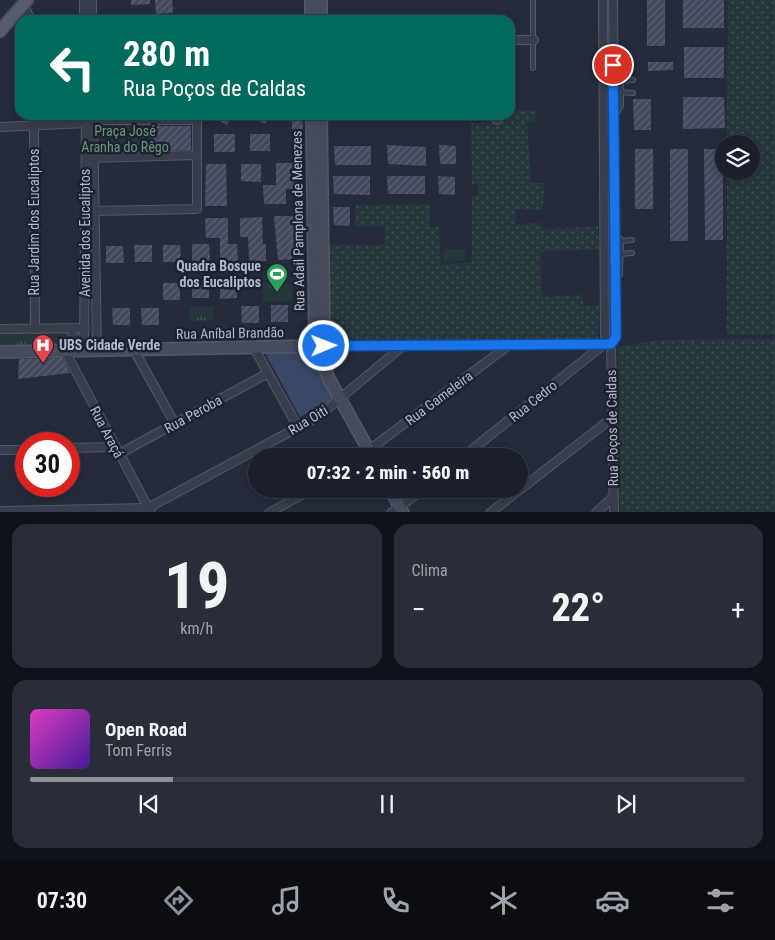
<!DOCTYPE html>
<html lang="pt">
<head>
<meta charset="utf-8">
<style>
	body { margin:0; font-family:"Roboto Condensed",sans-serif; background:#282d38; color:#f1f3f6; height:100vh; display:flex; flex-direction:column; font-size:19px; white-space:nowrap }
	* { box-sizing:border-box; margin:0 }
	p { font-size:16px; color:#a0a3a9 }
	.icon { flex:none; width:28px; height:28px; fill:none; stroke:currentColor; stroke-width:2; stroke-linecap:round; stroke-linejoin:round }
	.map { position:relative; height:512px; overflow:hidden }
	.panel { display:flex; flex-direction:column; gap:12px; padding:12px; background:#0f1218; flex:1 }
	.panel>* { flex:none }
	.hud { position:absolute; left:15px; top:15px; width:500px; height:105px; border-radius:15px; box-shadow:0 2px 8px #0003,0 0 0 1px #393e48; background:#00695c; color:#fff; overflow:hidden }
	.controls { position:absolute; left:715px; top:135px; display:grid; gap:10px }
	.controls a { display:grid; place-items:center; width:45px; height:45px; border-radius:50%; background:#1b202c; box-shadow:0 2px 8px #0003,0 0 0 1px #393e48; font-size:25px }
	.speed { position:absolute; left:15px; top:432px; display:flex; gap:10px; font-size:25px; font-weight:700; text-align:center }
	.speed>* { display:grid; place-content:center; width:65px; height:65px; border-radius:50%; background:#1b202c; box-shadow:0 2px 8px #0003,0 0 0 1px #393e48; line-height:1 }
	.speed .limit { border:8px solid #d22; background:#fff; color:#111 }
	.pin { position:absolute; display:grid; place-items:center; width:42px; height:42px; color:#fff; margin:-21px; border:2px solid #fff; border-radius:50%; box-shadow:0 1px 5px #0007 }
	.me { position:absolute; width:55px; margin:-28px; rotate:89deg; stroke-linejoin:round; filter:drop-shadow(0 0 4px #0008) }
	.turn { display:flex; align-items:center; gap:18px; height:105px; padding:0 25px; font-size:22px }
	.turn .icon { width:65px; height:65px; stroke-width:2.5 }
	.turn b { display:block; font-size:35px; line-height:42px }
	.big { font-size:38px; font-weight:800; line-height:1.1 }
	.panel .tile { flex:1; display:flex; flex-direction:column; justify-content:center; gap:8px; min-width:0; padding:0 18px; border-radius:15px; background:#282d38 }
	.panel .dial { align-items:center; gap:0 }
	.dial b { font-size:65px; line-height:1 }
	.song { display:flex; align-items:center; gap:15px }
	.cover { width:60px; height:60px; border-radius:8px; background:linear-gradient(135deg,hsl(310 70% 55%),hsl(260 70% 35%)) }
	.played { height:5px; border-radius:2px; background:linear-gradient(90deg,#8c9099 20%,#393e48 20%) }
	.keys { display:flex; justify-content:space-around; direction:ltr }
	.heat { display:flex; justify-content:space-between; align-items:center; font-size:28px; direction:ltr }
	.panel .tiles { flex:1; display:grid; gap:12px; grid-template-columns:1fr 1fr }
	.tile:last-child { grid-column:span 2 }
	.trip { position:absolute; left:248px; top:448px; width:280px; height:50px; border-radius:25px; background:#1b202c; box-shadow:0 2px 8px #0003,0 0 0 1px #393e48; font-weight:800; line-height:50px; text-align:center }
	.menu { display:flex; height:80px; justify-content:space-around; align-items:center; background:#0b0d12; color:#a0a3a9 }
	.menu .icon { width:35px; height:35px }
	.menu .current { color:#8c9099 }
	.menu b { font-size:22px; color:#f1f3f6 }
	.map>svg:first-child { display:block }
	.grass { fill:url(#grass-dots) }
	.park { fill:url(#park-tufts) }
	.garden { fill:#26373c }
	.water { fill:#394664 }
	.building { fill:url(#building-hatch) }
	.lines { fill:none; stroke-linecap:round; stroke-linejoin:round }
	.lane-casing { stroke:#535866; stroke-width:6 }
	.street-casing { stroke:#535866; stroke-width:10 }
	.secondary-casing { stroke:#535866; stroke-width:14 }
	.primary-casing { stroke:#414654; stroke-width:15 }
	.lane { stroke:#383d4b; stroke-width:4 }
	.street { stroke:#383d4b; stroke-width:8 }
	.secondary { stroke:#464c5e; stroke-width:11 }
	.primary { stroke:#565c6b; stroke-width:12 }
	.route-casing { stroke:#114b97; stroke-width:12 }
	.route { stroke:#1a73e8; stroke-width:9 }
	.labels { text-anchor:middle; stroke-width:5; stroke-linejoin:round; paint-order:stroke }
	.park-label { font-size:14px; fill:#6b977b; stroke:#1d2230 }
	.street-label { font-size:14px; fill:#b3b8c7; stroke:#1d2230 }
	.poi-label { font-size:14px; font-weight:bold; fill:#b3b8c7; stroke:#1d2230; text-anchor:end }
</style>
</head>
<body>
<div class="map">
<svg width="775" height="513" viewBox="0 0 775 513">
	<defs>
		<pattern id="grass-dots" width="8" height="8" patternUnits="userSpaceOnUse" patternTransform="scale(1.25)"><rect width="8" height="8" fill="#26373c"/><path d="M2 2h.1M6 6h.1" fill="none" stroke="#435257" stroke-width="1.8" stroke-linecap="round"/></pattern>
		<pattern id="park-tufts" width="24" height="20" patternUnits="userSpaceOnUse" patternTransform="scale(1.25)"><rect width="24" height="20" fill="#26373c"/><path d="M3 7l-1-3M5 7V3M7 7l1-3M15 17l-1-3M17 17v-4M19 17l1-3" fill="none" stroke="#435257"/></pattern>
		<pattern id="building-hatch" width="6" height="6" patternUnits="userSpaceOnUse" patternTransform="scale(1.25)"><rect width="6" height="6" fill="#434a5d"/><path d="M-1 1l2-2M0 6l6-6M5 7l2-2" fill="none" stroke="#5c6273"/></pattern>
	</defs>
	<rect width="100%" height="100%" fill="#242b3b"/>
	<g class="grass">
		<path d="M728 0H775V335H727V171H751V144H727Z"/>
		<path d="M510 110 536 111V121L527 122 531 183H544L543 210 516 209V224L542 223V229L598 226 599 249 541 252 542 297 583 295V306L599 305 598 339 331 341 329 245H384L385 226H355V205L430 204V227H439L441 264 472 263V196H478V184H472L471 123 501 122V115H510Z"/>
		<path d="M775 338V512H620L618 347 660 340Z"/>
	</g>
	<g class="park">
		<path d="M101 123H150L151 153 100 155Z"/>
		<path d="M190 307H213V320L190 321Z"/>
		<path d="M0 331 77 332 78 344 0 346Z"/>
	</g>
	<g class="garden">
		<path d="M443 249H465V261L443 262Z"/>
		<path d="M263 283 292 284V301L263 302Z"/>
	</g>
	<path class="water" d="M311 351 338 398 300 417 266 355 268 352Z"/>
	<g class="building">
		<path d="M131 0H150V4L131 5Z"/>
		<path d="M155 0H172L173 13 156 14Z"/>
		<rect x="647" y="0" width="18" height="46"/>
		<rect x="683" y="0" width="41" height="28"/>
		<rect x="684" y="47" width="40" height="31"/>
		<path d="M648 62H673V70L648 71Z"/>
		<path d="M683 97H724L725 128 683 129Z"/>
		<path d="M633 99H651V130H634Z"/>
		<path d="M209 115H222L230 120 227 125Z"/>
		<path d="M249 115H262L269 118 265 124Z"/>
		<path d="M292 115H300L302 119 303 129H292Z"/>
		<path d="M150 126H191V150L151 151Z"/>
		<rect x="214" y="134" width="21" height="18"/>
		<rect x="250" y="134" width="20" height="17"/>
		<path d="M387 145 426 147V166L388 164Z"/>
		<path d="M439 145 456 146V164H440Z"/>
		<path d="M334 146H371V165H335Z"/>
		<rect x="635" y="149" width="18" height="60"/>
		<rect x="670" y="149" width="18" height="92"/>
		<path d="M704 149H723V240H705Z"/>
		<path d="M276 163H296L297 183H303L304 189H286V204H264L263 185H276Z"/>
		<path d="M206 164H226L227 206H205Z"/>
		<path d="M241 164H261V182L241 181Z"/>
		<path d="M333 176H370V195L334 194Z"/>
		<path d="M387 176H425V194H388Z"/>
		<path d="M438 176 455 177V195L439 194Z"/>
		<path d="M333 207H350V226L334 225Z"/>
		<path d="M274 216H297L295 259 278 260Z"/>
		<path d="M262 217 263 244H266V261H249L248 237H240V218Z"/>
		<path d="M205 218H228V244H237L238 261 220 262V238H206Z"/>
		<path d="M192 244H209L210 261 192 262Z"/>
		<path d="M134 245H152V262H135Z"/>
		<path d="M163 245H180L181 262H163Z"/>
		<path d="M106 246H123L124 263H106Z"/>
		<rect x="192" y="281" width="17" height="17"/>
		<path d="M237 281V298L220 299V282Z"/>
		<rect x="163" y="283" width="17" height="17"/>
		<rect x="271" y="305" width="17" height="17"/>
		<path d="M241 306H259V323H242Z"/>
		<path d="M112 308H130V325H113Z"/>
		<path d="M141 308H159V325H142Z"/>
		<path d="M63 358 70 373 18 379 19 359Z"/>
	</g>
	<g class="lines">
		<g class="lane-casing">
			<g id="lane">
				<path d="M533 68V0"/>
				<path d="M613 81 633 80"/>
				<path d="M613 92 633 93"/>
				<path d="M615 116 621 106V80"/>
				<path d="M621 241 632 240"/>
				<path d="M620 254 632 253"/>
				<path d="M617 279 620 275 621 240 617 235"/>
			</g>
		</g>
		<g class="street-casing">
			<g id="street">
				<path d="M603 0 605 336 611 344"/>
				<path d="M613 0 616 337 611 344 614 513"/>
				<path d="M23 4 31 20"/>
				<path d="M84 20V0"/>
				<path d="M92 20V0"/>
				<path d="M510 40H534"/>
				<path d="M34 115 35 329"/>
				<path d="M93 115 97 350"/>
				<path d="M497 115V120"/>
				<path d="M0 127 87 123 98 120H197"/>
				<path d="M89 158 197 155"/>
				<path d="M94 211 197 209V115"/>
				<path d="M0 329 85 328"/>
				<path d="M324 346 611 344"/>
				<path d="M254 348 298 427"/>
				<path d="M72 350 73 329"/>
				<path d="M84 350 86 115"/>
				<path d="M134 350 175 424"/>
				<path d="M65 351 151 513"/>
				<path d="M69 448 115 447"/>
				<path d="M0 450H26"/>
				<path d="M369 450 509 345"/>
				<path d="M119 454 268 373"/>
				<path d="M464 456 603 345"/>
				<path d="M0 511 148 508 319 416 404 345"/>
				<path d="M269 513 312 489"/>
				<path d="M391 513 424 489"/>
				<path d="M490 513 612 418"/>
				<path d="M596 513 614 496"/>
			</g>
		</g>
		<g class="secondary-casing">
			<g id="secondary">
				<path d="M311 0V20"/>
				<path d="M321 0V20"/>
				<path d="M312 115 315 341 329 379 372 456"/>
				<path d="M321 115 324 337 322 353"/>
				<path d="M0 352 322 346"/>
				<path d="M390 489 403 513"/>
			</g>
		</g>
		<g class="primary-casing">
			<path id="primary" d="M0 31 27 0"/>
		</g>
		<use href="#lane" class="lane"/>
		<use href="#street" class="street"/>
		<use href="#secondary" class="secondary"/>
		<use href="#primary" class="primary"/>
	</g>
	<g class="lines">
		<g class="route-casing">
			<path id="route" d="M324 346 611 344 616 337 613 65"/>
		</g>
		<use href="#route" class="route"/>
	</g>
	<defs>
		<g id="stadium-pin" transform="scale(1.125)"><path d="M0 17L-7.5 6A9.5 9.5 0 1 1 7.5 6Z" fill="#2e9e5b" stroke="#1d2230"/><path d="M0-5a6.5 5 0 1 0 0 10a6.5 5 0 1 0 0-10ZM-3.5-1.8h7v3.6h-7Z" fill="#fff"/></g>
		<g id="hospital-pin" transform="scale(1.125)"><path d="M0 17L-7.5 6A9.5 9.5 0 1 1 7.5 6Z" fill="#e0444e" stroke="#1d2230"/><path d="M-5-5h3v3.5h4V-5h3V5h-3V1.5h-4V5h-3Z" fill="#fff"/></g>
	</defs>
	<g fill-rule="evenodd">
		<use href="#stadium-pin" x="277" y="274"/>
		<use href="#hospital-pin" x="43" y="345"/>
	</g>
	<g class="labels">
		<g class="park-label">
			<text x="125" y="136">Praça José<tspan x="125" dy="16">Aranha do Rêgo</tspan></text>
		</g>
		<g class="street-label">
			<text transform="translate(298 221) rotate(-91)" y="5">Rua Adail Pamplona de Menezes</text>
			<text transform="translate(34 222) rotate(-90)" y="5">Rua Jardim dos Eucaliptos</text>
			<text transform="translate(85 233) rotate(-90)" y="5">Avenida dos Eucaliptos</text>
			<text transform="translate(230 333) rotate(-1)" y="5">Rua Aníbal Brandão</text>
			<text transform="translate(439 398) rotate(-37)" y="5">Rua Gameleira</text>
			<text transform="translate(533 401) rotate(-39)" y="5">Rua Cedro</text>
			<text transform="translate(193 414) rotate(-29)" y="5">Rua Peroba</text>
			<text transform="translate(308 420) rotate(-31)" y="5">Rua Oiti</text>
			<text transform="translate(612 428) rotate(-91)" y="5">Rua Poços de Caldas</text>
			<text transform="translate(107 432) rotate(62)" y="5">Rua Araçá</text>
		</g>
		<g class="poi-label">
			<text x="261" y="271">Quadra Bosque<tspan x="261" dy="16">dos Eucaliptos</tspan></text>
			<text x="59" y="350" text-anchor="start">UBS Cidade Verde</text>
		</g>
	</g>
</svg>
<div class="controls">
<a><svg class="icon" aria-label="layers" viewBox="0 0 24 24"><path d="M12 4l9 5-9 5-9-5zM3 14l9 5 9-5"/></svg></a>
</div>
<div class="speed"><div class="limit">30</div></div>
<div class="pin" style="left:613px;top:65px;background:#d93025"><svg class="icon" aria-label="arrive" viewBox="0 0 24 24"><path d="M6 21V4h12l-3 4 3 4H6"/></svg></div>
<svg class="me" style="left:324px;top:346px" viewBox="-20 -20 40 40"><circle r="17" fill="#1a73e8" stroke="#fff" stroke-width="3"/><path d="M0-11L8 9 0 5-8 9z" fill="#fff"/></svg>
<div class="trip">07:32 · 2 min · 560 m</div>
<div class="hud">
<div class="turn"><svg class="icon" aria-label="left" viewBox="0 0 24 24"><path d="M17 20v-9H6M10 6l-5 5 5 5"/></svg><div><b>280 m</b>Rua Poços de Caldas</div></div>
</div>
</div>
<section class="panel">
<div class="tiles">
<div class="tile dial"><b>19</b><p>km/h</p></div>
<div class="tile"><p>Clima</p>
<div class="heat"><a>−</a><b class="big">22°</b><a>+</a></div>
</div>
<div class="tile">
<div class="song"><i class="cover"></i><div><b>Open Road</b><p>Tom Ferris</p></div></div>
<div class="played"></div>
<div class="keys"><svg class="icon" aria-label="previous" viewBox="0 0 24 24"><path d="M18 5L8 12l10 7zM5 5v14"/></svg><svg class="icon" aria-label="pause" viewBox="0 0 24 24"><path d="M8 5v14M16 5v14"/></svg><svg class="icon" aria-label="next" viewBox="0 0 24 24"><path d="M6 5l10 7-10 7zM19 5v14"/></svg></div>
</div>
</div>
</section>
<nav class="menu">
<b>07:30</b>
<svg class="icon current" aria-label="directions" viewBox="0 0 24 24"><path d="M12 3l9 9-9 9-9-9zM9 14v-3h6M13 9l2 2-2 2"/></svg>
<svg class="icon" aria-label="music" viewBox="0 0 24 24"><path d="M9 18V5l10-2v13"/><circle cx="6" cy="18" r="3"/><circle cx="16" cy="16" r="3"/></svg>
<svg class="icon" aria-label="phone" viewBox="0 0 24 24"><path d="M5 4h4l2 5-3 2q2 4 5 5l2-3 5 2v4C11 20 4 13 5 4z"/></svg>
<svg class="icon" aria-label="climate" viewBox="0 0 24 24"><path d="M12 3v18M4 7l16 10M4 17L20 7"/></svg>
<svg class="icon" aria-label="car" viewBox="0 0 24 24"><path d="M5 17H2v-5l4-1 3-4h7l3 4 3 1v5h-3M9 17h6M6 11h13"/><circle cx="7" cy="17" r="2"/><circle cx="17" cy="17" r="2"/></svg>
<svg class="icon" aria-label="filters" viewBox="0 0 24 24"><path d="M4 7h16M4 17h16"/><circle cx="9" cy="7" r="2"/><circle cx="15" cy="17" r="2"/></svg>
</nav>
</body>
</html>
